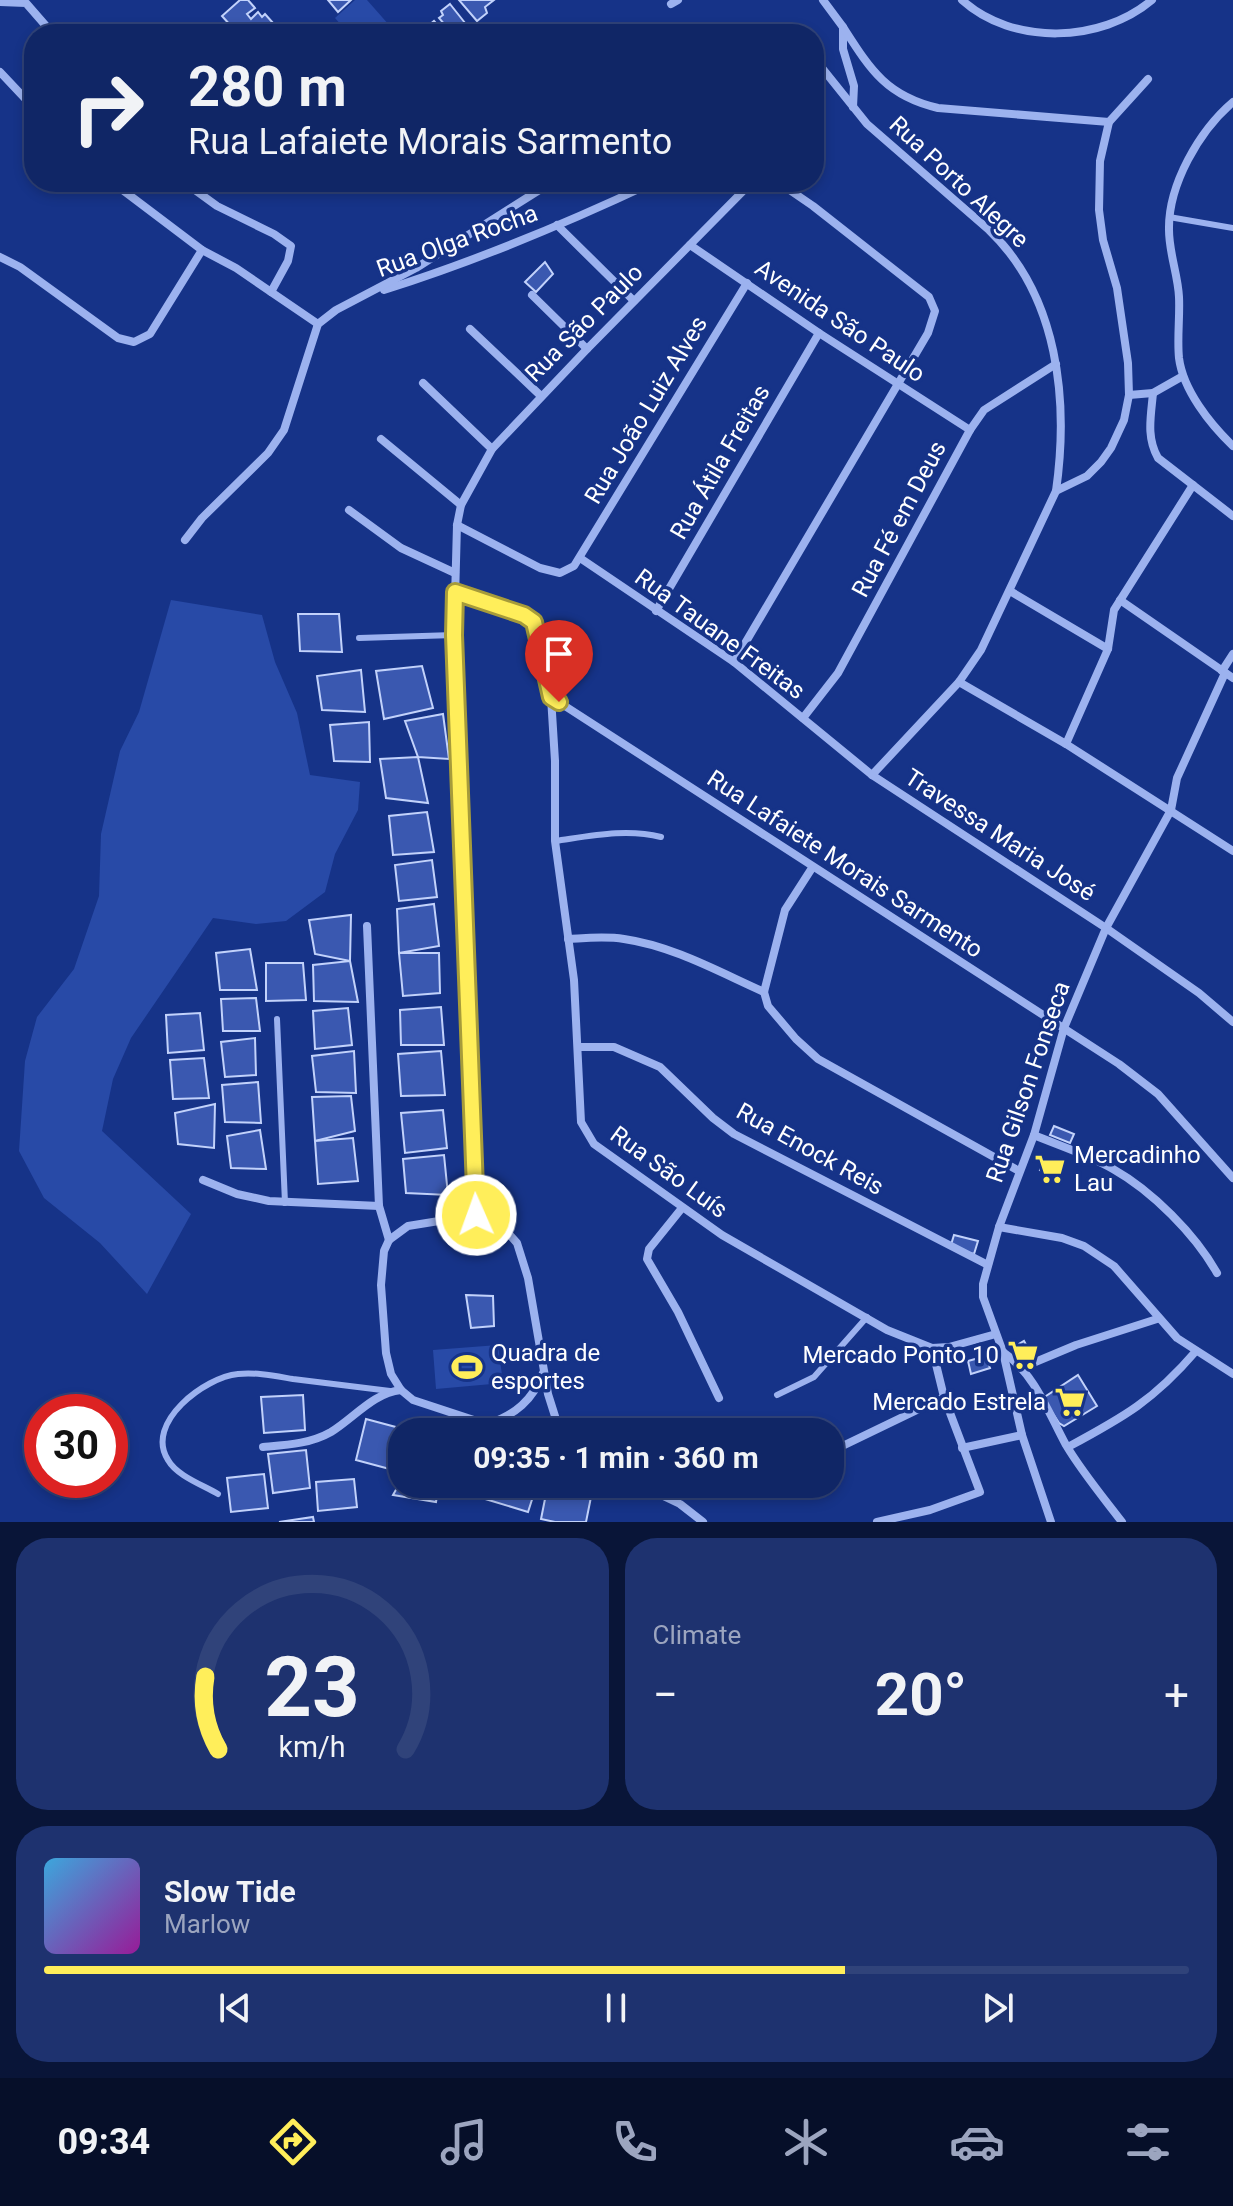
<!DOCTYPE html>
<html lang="en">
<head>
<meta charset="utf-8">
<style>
	body { margin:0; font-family:Roboto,sans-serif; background:#1e326f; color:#f1f3f6; height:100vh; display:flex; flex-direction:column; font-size:30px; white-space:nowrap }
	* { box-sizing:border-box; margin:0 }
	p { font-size:26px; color:#9ca5bf }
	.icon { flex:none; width:44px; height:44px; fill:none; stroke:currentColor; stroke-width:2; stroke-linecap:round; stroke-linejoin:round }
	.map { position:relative; height:1522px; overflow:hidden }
	.details { display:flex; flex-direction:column; gap:16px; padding:16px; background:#091538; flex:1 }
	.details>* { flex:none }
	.top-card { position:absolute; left:24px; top:24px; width:800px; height:168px; border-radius:32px; box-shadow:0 4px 12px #0003,0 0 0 2px #30437a; background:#102666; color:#f1f3f6; overflow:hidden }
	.speed { position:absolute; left:24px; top:1394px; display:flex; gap:16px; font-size:40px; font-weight:700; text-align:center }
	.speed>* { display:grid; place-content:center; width:104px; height:104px; border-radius:50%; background:#102666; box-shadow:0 4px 12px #0003,0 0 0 2px #30437a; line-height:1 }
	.speed .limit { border:12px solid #d22; background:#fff; color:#111 }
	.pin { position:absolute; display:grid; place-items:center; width:68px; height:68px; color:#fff; margin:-82px -34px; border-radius:50% 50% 50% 0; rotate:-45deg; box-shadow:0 0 8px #0007 }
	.pin .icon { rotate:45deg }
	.me { position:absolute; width:88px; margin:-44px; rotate:358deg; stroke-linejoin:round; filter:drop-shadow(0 0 6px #0008) }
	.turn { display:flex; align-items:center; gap:28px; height:168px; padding:0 32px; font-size:36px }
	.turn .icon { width:104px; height:104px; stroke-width:2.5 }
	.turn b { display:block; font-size:56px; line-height:68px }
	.big { font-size:60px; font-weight:700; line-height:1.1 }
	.details .widget { flex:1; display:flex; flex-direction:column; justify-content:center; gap:12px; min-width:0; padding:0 28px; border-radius:32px; background:#1e326f }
	.details .dial { align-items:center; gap:0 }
	.dial svg { height:208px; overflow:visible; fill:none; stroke:#30437a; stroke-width:7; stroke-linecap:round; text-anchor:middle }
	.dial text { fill:#f1f3f6; stroke:none }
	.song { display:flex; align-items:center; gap:24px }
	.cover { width:96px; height:96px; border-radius:12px; background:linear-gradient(135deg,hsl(200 70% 55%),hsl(300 70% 35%)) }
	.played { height:8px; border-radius:4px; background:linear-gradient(90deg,#ffee5a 70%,#30437a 70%) }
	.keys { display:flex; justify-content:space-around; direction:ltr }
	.heat { display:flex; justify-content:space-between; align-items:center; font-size:44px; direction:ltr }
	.details .tiles { flex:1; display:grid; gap:16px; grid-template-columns:1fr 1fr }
	.widget:last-child { grid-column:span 2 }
	.trip { position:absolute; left:388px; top:1418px; width:456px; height:80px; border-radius:32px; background:#102666; box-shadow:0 4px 12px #0003,0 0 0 2px #30437a; font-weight:700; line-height:80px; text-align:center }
	.dock { display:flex; height:128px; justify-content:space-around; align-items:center; background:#060f29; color:#9ca5bf }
	.dock .icon { width:56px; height:56px }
	.dock .active { color:#ffee5a }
	.dock b { font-size:36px; color:#f1f3f6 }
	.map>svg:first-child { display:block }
	.green { fill:#284aa7 }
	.building { fill:#3a58b0; stroke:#c2d2fb; stroke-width:2 }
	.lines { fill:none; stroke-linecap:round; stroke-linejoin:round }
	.lane { stroke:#9cb2ef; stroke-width:6 }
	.street { stroke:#9cb2ef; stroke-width:8 }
	.route-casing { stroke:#a69b3a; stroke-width:20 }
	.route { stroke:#ffee5a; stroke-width:14 }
	.labels { text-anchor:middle; stroke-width:7; stroke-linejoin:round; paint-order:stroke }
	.street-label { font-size:24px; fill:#fff; stroke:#163388 }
	.poi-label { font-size:24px; fill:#fff; stroke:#163388; text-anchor:start }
</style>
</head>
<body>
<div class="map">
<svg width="1233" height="1522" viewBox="0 0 1233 1522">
	<rect width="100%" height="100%" fill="#163388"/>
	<g class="green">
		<path d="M355 0H367L397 34H349L335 18Z"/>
		<path d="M171 600 262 615 275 662 297 713 310 775 360 782 358 810 335 854 325 892 286 921 256 924 213 918 131 1038 113 1079 102 1131 191 1214 147 1294 100 1243 44 1198 19 1151 25 1061 37 1017 74 969 99 896 101 834 120 751 139 712Z"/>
		<path d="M498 1345 503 1383 436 1389 433 1350Z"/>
	</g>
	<g class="building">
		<path d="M240 0H248L255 8 247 14 251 19 258 12 262 17 265 14 273 23 260 34H244L237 24 231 26 222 16Z"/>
		<path d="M328 0H351L338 12Z"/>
		<path d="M459 0H494L485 7 487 13 477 21Z"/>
		<path d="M450 4 469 28 461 34H424L422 31 434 21 441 29 445 25 439 18 443 15 441 11Z"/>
		<path d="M545 262 553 274 536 292 525 282Z"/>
		<path d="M298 614H339L342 652 300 651Z"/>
		<path d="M422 666 433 708 384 719 376 671Z"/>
		<path d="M361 670 365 712 322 710 317 676Z"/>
		<path d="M443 714 449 759 418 757 405 721Z"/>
		<path d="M369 722 370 762 334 761 330 725Z"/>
		<path d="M418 757 428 803 386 798 380 759Z"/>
		<path d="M427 812 434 852 393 855 389 816Z"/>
		<path d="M432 860 437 897 399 901 395 865Z"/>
		<path d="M434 904 439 946 399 953 397 909Z"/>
		<path d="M351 915 350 961 315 954 309 920Z"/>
		<path d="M250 949 257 990H220L216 953Z"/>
		<path d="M399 953H439L440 993 403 996Z"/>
		<path d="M350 961 358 1002 314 1001 313 965Z"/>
		<path d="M266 963H303L306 1000 266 1001Z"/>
		<path d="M256 998 260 1031H223L221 999Z"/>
		<path d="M441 1007 444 1045H401L400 1010Z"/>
		<path d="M348 1008 352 1045 315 1049 313 1011Z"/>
		<path d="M200 1013 204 1050 168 1053 166 1015Z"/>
		<path d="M255 1038 256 1075 225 1077 221 1042Z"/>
		<path d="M354 1051 356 1093 316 1092 312 1056Z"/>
		<path d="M441 1051 445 1095 401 1096 398 1054Z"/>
		<path d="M204 1058 209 1098 173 1099 170 1060Z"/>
		<path d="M258 1082 261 1123 225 1122 222 1085Z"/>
		<path d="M351 1096 355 1131 315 1141 312 1097Z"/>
		<path d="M215 1104 214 1148 178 1144 175 1113Z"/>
		<path d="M443 1110 447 1148 405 1153 401 1113Z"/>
		<path d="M1054 1126 1074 1134 1070 1143 1050 1135Z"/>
		<path d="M260 1130 266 1169 231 1168 227 1136Z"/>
		<path d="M353 1138 358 1181 318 1184 315 1141Z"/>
		<path d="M444 1155 448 1195 406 1193 403 1159Z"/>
		<path d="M1042 1163 1060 1169 1057 1176 1040 1170Z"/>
		<path d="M954 1235 978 1241 974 1254 950 1248Z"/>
		<path d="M466 1295 493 1296 494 1326 471 1328Z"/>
		<path d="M1024 1341 1035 1361 1020 1364 1012 1348Z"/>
		<path d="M986 1356 990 1368 971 1374 968 1361Z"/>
		<path d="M1078 1375 1097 1406 1064 1426 1059 1423 1043 1398Z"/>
		<path d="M303 1395 305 1430 264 1433 261 1397Z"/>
		<path d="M366 1419 407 1430 402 1432V1450L397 1471 356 1460Z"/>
		<path d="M306 1450 310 1488 273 1493 268 1454Z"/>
		<path d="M264 1474 268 1508 231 1512 227 1478Z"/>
		<path d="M354 1479 357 1507 318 1511 316 1482Z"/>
		<path d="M402 1479V1484H439L436 1502 393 1495Z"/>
		<path d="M452 1484H484V1490L451 1487Z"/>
		<path d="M486 1484H537L528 1512 482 1498Z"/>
		<path d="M548 1484 592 1492 586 1522H555L541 1519Z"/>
		<path d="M313 1517 314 1522H279Z"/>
	</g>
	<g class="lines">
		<g class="lane">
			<path d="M1169 217 1233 228"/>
			<path d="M359 638 454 635"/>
			<path d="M555 841C590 836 626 828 661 837"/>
			<path d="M277 1019 285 1203"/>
			<path d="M777 1395 814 1377 867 1317"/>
			<path d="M218 1494C203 1485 177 1476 168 1460 144 1423 205 1377 238 1374 256 1372 275 1376 293 1379 326 1383 358 1387 390 1391"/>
		</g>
		<g class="street">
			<path d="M823 0 843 27V49L854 86 853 107"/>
			<path d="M962 0C1013 46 1101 43 1152 0"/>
			<path d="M0 2 26 3 53 34"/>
			<path d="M671 4 678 0"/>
			<path d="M843 27C870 69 886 96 938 108L1109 122"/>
			<path d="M750 34H775"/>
			<path d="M814 58 867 124 989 230C1058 296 1069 400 1056 491"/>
			<path d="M0 72 34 108"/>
			<path d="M1233 102C1199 131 1168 185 1169 230 1169 253 1178 275 1179 297 1180 317 1177 338 1179 358 1183 390 1210 424 1233 446"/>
			<path d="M112 182 202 250 236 268 318 324"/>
			<path d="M184 182 217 206 274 234 291 246 288 261 271 292"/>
			<path d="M557 225 634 301"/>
			<path d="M690 245 819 333 970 430"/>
			<path d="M0 257 20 267 118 338 134 342 150 334 202 250"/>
			<path d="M384 290C476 261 567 223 654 182"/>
			<path d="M532 295 587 349"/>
			<path d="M470 329 541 396"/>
			<path d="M423 383 492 449"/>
			<path d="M1153 393C1151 416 1146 437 1158 458L1233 516"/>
			<path d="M1129 395 1153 393 1183 376"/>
			<path d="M381 439 461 505"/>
			<path d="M349 510 401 548 455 573"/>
			<path d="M457 525 540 568 560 573 574 566 747 283"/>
			<path d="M185 540 202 518 268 453 284 430 318 324 336 310 416 268 552 182"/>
			<path d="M580 558 734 662 872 775 1106 928 1199 993 1233 1022"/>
			<path d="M1010 591 1108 649"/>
			<path d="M455 592 524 615 534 622 551 697 1119 1064 1158 1094 1233 1178"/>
			<path d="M1120 600 1233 678"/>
			<path d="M656 611 819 333"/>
			<path d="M734 662 928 333 935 311 929 297 813 206 778 182"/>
			<path d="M1222 671 1233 654"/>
			<path d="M959 682 1066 744 1233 851"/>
			<path d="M551 697 555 761V841L574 980 581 1122 594 1144 722 1235 887 1330 932 1348 949 1347 996 1334"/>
			<path d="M803 718 838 673 970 430 984 410 1056 364"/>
			<path d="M1066 744 1108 649 1114 610 1193 485"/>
			<path d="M872 775 959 682 981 650 1056 491 1087 476 1101 462 1111 448 1124 420 1129 395 1128 363 1117 288 1103 240 1099 210 1100 161 1109 122 1148 79"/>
			<path d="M812 868 785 910 764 992 768 1006 796 1039 818 1059 1019 1171"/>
			<path d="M367 926 379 1206 389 1240"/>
			<path d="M568 939C587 938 605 936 624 939 673 946 719 972 764 992"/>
			<path d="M578 1047H614L660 1067 713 1118 734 1134 988 1265"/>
			<path d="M1034 1135C1060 1146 1089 1155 1113 1169 1152 1191 1195 1234 1217 1273"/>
			<path d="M203 1180 237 1194 269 1201 379 1206"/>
			<path d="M682 1208 649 1249 647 1259 678 1312 719 1398"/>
			<path d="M476 1215 454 635 457 525 461 505 492 449 587 349 752 182"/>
			<path d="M999 1227 1062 1238 1084 1246 1114 1266 1177 1338 1233 1374"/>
			<path d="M1003 1352C1035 1374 1048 1412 1066 1445 1082 1472 1103 1497 1122 1522"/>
			<path d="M1021 1368 1076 1345 1157 1319"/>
			<path d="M488 1424C515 1415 533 1400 543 1373"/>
			<path d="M510 1432 413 1400 401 1390 391 1374 386 1353 381 1285 384 1251 389 1240 408 1226 476 1215 500 1224 517 1243 528 1278 548 1394 560 1432"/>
			<path d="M263 1447C286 1445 310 1444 331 1432 354 1418 373 1393 401 1390"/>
			<path d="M1068 1447C1124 1417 1154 1400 1196 1351"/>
			<path d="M962 1448 1022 1435"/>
			<path d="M830 1452 944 1397"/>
			<path d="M638 1484 680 1504 703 1522"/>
			<path d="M877 1522 930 1510 980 1492 944 1397 932 1348"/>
			<path d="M1051 1522 1022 1435 1003 1352 983 1297V1284L999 1227 1034 1135 1064 1028 1106 928 1171 810 1177 778 1225 673"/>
		</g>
	</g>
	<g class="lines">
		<g class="route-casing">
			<path id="route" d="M476 1215 454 635 455 592 524 615 534 622 551 697 559 702"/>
		</g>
		<use href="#route" class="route"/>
	</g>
	<defs>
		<g id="supermarket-bare" transform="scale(2.4)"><path d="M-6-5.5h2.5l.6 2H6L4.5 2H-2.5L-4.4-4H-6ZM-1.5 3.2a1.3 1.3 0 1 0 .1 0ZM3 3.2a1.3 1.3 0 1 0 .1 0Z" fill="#ffee5a" stroke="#163388" stroke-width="2.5" paint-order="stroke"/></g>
		<g id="stadium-bare" transform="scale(2.4)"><path d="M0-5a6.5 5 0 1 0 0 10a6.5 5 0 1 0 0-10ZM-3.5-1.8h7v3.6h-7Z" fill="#ffee5a" stroke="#163388" stroke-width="2.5" paint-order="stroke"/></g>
	</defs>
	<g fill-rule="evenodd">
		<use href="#supermarket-bare" x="1050" y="1169"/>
		<use href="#supermarket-bare" x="1023" y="1355"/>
		<use href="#stadium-bare" x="467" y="1367"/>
		<use href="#supermarket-bare" x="1070" y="1402"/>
	</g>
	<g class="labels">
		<g class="street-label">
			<text transform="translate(959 182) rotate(43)" y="8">Rua Porto Alegre</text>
			<text transform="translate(457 241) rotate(-20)" y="8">Rua Olga Rocha</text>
			<text transform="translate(840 321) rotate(34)" y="8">Avenida São Paulo</text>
			<text transform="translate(584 323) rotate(-45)" y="8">Rua São Paulo</text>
			<text transform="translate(646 410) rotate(-59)" y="8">Rua João Luiz Alves</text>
			<text transform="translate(720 462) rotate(-60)" y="8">Rua Átila Freitas</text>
			<text transform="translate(899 519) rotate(-62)" y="8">Rua Fé em Deus</text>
			<text transform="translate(720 634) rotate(36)" y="8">Rua Tauane Freitas</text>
			<text transform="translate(1000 835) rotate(33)" y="8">Travessa Maria José</text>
			<text transform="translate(845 864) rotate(33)" y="8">Rua Lafaiete Morais Sarmento</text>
			<text transform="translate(1028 1082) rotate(-71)" y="8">Rua Gilson Fonseca</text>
			<text transform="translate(810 1149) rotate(29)" y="8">Rua Enock Reis</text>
			<text transform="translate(669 1172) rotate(36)" y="8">Rua São Luís</text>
		</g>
		<g class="poi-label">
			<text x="1074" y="1163">Mercadinho<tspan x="1074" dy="28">Lau</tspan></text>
			<text x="491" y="1361">Quadra de<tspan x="491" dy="28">esportes</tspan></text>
			<text x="999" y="1363" text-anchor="end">Mercado Ponto 10</text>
			<text x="1046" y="1410" text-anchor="end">Mercado Estrela</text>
		</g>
	</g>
</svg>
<div class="speed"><div class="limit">30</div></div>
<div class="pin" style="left:559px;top:702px;background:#d93025"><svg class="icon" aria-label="arrive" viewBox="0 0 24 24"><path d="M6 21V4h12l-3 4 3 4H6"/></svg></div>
<svg class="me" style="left:476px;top:1215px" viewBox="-20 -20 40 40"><circle r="17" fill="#ffee5a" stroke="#fff" stroke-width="3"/><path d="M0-11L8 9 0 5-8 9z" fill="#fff"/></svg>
<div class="trip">09:35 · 1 min · 360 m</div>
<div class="top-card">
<div class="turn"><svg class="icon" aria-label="right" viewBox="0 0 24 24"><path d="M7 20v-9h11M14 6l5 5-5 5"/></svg><div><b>280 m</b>Rua Lafaiete Morais Sarmento</div></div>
</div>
</div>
<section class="details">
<div class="tiles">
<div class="widget dial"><svg viewBox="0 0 100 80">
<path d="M14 69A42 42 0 1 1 86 69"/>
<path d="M14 69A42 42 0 0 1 9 41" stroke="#ffee5a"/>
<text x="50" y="56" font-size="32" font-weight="700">23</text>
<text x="50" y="72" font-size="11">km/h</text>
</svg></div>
<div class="widget"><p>Climate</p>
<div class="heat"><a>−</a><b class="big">20°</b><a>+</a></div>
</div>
<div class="widget">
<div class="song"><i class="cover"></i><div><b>Slow Tide</b><p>Marlow</p></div></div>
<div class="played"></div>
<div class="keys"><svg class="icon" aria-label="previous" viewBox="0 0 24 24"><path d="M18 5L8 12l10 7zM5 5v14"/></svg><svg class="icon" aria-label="pause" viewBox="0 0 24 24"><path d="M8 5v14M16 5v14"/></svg><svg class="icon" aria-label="next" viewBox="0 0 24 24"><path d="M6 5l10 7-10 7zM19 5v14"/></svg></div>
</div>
</div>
</section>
<nav class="dock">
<b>09:34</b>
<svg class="icon active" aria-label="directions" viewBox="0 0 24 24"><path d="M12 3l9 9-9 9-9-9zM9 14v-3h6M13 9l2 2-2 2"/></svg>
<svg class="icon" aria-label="music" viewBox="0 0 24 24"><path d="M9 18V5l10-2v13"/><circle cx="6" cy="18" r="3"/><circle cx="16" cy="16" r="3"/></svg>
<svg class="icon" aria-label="phone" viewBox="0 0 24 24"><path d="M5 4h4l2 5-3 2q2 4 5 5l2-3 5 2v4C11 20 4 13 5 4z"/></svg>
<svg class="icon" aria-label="climate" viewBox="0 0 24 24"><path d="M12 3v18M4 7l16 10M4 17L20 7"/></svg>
<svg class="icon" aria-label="car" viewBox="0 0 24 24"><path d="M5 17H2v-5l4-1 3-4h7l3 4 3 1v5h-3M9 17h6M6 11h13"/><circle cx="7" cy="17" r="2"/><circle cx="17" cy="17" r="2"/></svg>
<svg class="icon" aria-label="filters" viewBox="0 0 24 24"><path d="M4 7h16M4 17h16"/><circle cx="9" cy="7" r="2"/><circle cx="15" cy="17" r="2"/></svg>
</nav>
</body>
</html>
